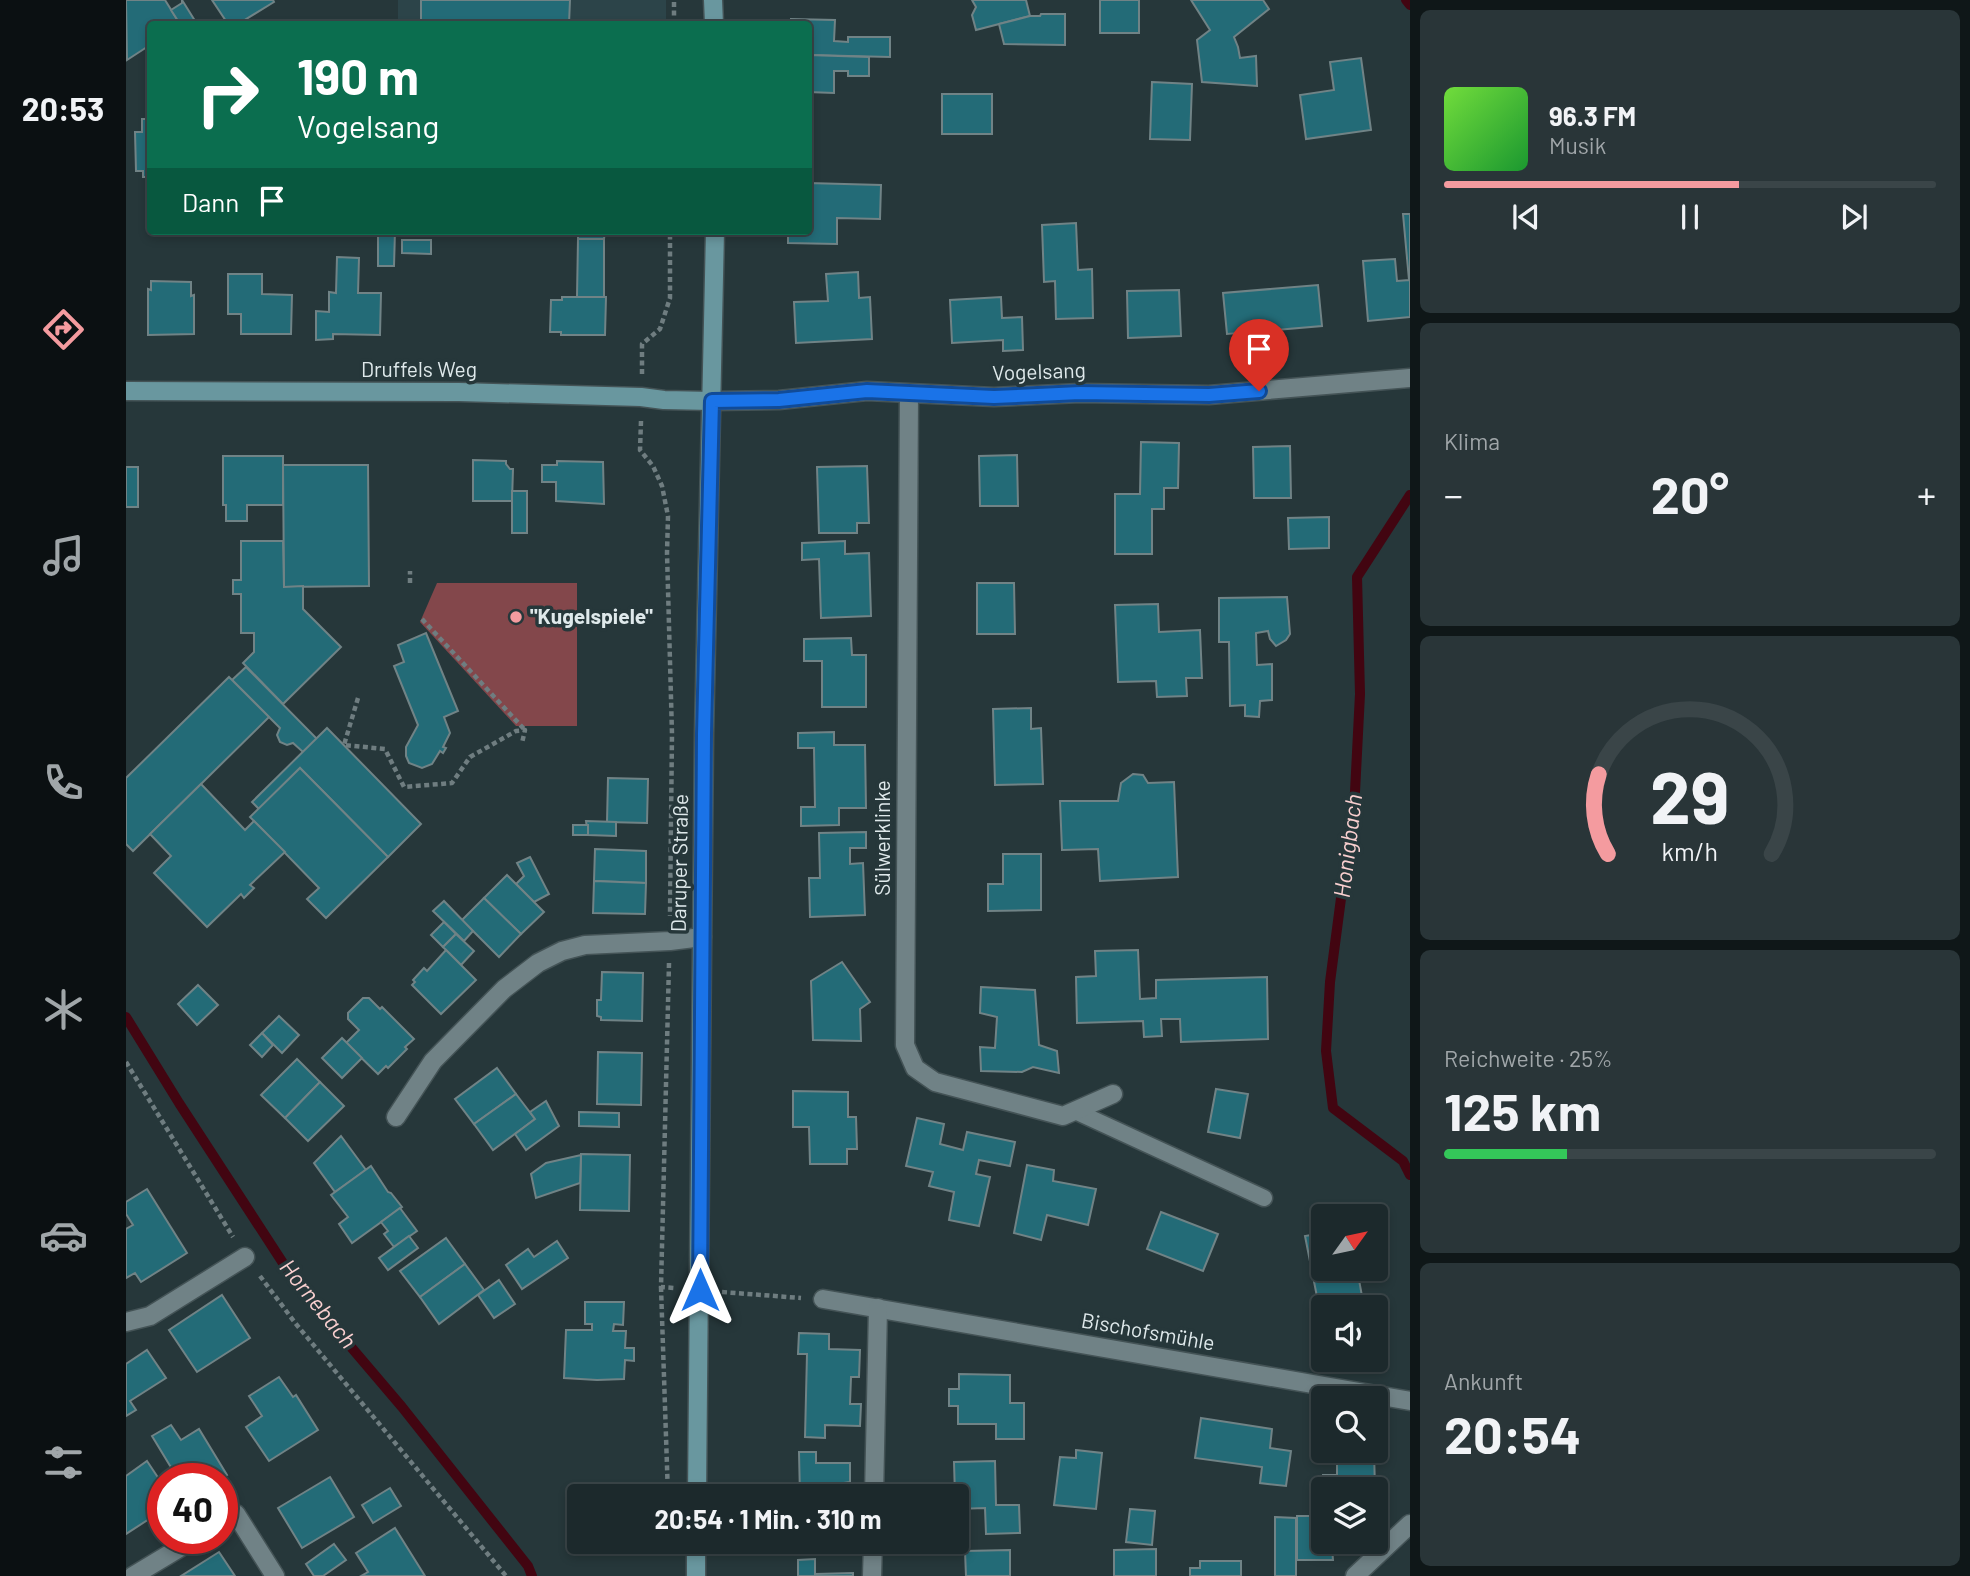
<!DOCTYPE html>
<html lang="de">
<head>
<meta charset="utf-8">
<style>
	body { margin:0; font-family:Barlow,sans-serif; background:#293538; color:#f1f3f6; height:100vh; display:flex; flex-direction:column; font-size:26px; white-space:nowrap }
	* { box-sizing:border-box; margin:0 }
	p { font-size:23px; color:#a0a6a9 }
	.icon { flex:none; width:38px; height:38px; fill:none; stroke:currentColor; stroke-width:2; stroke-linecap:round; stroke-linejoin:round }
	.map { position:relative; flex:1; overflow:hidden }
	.details { display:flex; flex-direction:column; gap:10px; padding:10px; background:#0f1718; width:560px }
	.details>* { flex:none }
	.guide { position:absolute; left:21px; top:21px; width:665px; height:214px; border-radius:7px; box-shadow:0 4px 10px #0003,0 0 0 2px #3a4548; background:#0b6e4f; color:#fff; overflow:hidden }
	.needle { width:46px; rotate:57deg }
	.tools { position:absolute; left:1185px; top:1204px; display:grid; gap:14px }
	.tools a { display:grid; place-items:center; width:77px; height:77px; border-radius:7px; background:#1c292c; box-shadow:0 4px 10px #0003,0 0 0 2px #3a4548; font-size:35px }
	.speed { position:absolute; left:21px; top:1463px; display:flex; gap:14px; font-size:35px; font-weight:700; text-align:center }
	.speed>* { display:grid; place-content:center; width:91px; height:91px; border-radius:50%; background:#1c292c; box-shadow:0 4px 10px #0003,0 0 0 2px #3a4548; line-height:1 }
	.speed .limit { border:10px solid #d22; background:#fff; color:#111 }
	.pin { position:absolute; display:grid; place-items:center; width:60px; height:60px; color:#fff; margin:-72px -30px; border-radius:50% 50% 50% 0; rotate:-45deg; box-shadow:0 0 7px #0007 }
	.pin .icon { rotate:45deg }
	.me { position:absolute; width:77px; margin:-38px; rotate:0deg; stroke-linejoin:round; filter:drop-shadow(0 0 5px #0008) }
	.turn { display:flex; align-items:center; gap:24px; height:147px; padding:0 35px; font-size:32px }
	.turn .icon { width:91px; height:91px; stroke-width:2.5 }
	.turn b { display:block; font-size:49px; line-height:60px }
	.then { display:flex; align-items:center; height:66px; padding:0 35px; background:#0003; gap:14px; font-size:26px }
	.big { font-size:52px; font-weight:700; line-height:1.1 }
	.details .widget { flex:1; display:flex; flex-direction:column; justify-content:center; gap:10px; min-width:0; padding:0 24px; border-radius:10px; background:#293538 }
	.details .dial { align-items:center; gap:0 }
	.dial svg { height:182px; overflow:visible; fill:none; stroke:#3a4548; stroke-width:7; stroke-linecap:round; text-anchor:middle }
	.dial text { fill:#f1f3f6; stroke:none }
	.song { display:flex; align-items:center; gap:21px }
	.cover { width:84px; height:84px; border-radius:10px; background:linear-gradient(135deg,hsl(100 70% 55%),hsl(130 70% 35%)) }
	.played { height:7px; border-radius:4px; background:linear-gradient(90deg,#f49b9f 60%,#3a4548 60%) }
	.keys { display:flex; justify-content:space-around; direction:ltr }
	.heat { display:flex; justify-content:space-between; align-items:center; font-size:38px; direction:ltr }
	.charge { height:10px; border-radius:5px; background:linear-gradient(90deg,#34c759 25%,#3a4548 0) }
	.trip { position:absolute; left:441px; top:1484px; width:402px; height:70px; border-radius:7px; background:#1c292c; box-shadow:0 4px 10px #0003,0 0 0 2px #3a4548; font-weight:700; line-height:70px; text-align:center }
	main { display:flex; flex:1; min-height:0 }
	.tab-bar { display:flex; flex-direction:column; width:126px; justify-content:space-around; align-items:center; background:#0b1012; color:#a0a6a9 }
	.tab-bar .icon { width:49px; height:49px }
	.tab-bar .active { color:#f49b9f }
	.tab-bar b { font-size:32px; color:#f1f3f6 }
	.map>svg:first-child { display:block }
	.built { fill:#2c4449 }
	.green { fill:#83474b }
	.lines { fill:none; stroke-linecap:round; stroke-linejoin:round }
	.stream { stroke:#420511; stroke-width:10 }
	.building { fill:#236b77; stroke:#708386; stroke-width:2 }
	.lane-casing { stroke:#445356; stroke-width:19 }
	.street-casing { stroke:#445356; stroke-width:21 }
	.secondary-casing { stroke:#445356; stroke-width:21 }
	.path { stroke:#6f7d80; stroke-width:4.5; stroke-dasharray:5 3.5; stroke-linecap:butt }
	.lane { stroke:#708286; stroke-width:16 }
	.street { stroke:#708286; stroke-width:18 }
	.secondary { stroke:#69979f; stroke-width:18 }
	.route-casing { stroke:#114b97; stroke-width:18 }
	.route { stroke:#1a73e8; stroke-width:12 }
	.poi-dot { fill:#f49b9f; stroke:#26373a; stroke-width:2.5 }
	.labels { text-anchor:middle; stroke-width:7; stroke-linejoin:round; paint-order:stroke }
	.street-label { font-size:21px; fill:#dfe9eb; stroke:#26373a }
	.poi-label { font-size:21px; font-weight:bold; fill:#dfe9eb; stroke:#26373a; text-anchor:start }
	.water-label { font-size:23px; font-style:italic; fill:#fad0d0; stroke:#26373a }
</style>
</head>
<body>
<main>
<nav class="tab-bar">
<b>20:53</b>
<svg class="icon active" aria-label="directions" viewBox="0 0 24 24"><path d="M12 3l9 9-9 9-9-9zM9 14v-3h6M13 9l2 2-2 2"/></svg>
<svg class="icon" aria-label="music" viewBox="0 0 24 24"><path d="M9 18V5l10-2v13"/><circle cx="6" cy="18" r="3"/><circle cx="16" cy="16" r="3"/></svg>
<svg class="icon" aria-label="phone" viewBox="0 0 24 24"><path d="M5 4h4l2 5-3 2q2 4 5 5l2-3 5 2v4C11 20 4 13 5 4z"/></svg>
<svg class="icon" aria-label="climate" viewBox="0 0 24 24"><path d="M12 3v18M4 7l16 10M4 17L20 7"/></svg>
<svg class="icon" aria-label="car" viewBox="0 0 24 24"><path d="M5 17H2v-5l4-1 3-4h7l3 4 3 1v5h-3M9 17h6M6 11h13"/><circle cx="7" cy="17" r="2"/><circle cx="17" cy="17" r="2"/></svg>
<svg class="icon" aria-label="filters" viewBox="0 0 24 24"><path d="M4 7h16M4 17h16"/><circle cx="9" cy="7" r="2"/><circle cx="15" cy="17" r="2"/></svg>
</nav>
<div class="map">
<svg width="1284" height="1576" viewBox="0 0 1284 1576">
	<rect width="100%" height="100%" fill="#26373a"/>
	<rect class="built" x="272" y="0" width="268" height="24"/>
	<path class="green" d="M311 583H451V726H390L294 622Z"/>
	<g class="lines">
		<g class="stream">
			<path d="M1280 0 1284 5"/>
			<path d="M1284 495 1231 577 1234 694 1229 792 1204 982 1200 1051 1207 1108 1277 1161 1284 1175"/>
			<path d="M0 1017 53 1103 168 1280 276 1407 402 1566 406 1576"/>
		</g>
	</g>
	<g class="building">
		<path d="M0 0H39L54 24H24V45L1 60Z"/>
		<path d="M56 0 71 24H54L45 10 56 3Z"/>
		<path d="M86 0H147L148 2 112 24H102Z"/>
		<path d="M295 0H444L443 24H295Z"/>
		<path d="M846 0H900L904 16 850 30 846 15 850 7Z"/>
		<rect x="974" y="0" width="39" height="33"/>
		<path d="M1065 0H1137L1143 9 1108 37 1112 47 1114 58 1130 56 1131 86 1076 82 1071 40 1084 30Z"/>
		<path d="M915 14H939V45L878 44 873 24 904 16H914Z"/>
		<path d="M665 19 709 20 708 41 722 42V37H764V57L682 55V24H665Z"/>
		<path d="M682 55 743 57V76H722V71H708V93L682 92Z"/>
		<path d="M1235 58 1245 130 1180 139 1174 95 1208 90 1204 62Z"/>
		<path d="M1026 82 1066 84 1064 140 1024 139Z"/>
		<rect x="816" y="94" width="50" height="40"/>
		<path d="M16 119H24V177H17V171H10L9 132H16Z"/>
		<path d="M682 183 755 185 754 219 711 218V244L662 243V231H682Z"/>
		<path d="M1277 214H1284V317L1242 321 1237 261 1269 259 1271 281 1283 280Z"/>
		<path d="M950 223 952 270 966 269 967 318 930 319 929 281 918 282 916 225Z"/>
		<path d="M252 231H269L268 266H252Z"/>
		<path d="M452 231H479L478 239H452Z"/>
		<path d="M452 239H478V298L451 297Z"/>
		<path d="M276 240H305V254L276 253Z"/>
		<path d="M211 257 233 258 232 293H255L254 335 207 334V339L190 340V311L203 312V292L210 293Z"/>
		<path d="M732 272 733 298 744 297 746 339 670 343 668 302 702 301 700 274Z"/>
		<path d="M102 274H136V294L166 295 165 334H115V314H102Z"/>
		<path d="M25 281 65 282V296L68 295V334L22 335V289L25 290Z"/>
		<path d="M1192 285 1196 326 1101 334 1097 293Z"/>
		<path d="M1053 290 1055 336 1002 338 1001 291Z"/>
		<path d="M436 297H480L479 335H435V332H424L425 300H436Z"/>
		<path d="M875 297 876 318 896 317 897 350 877 351V340L826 343 824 300Z"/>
		<path d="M1015 442 1053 443 1052 488H1038V509H1026V554H989V494H1014Z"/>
		<path d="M1164 446 1165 498H1128L1127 447Z"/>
		<path d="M891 455 892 506H854L853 456Z"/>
		<path d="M97 456H157V505H121V521H100V505H97Z"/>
		<path d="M347 460 380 461V464L384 469H387L386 501H347Z"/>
		<path d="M431 461 477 462 478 504 430 501V482H416V465H431Z"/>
		<path d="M157 465H242L243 586 158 587Z"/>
		<path d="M741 466 743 523H731V533H693L691 467Z"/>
		<rect x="0" y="467" width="12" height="40"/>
		<rect x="386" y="491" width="15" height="42"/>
		<path d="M1203 517V548L1163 549 1162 518Z"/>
		<path d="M115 541H157L158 587 177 586V609L215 647 157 704 117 663 128 652V633H115V594H107V580H115Z"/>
		<path d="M719 541V554L743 553 745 616 695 618 693 559 676 560V543Z"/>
		<path d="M851 583H888L889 634H851Z"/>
		<path d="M1161 597 1164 634 1160 640 1150 646 1144 639 1142 631 1130 633 1131 665 1146 664V700L1134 701 1133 717 1119 716V705L1104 706 1103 642H1093V598Z"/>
		<path d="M1032 604 1033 632 1074 630 1076 678H1060L1061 696 1031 697 1030 681 992 682 989 605Z"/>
		<path d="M300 633 332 711 318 717 324 733 317 747 320 748 317 753 314 751 306 764 296 768 283 763 280 756V747L292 725 268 666 278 662 272 645Z"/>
		<path d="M725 638 726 655H740V707H696V661H678V639Z"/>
		<path d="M120 667 191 739 177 752 167 743 161 745 154 742 151 735 154 728 106 680Z"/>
		<path d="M103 677 143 717 7 851 0 844V778Z"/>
		<path d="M905 708V729L915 728 917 784 869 785 867 709Z"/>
		<path d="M201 728 295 824 262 857 174 768 133 809 126 802Z"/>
		<path d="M708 732V745H739L740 808H713V825L675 826V807H689L688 748H672V733Z"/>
		<path d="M174 768 262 857 200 918 181 899 193 888 124 817Z"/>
		<path d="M1007 774 1017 775 1022 783 1048 782 1052 877 974 881 972 849 936 850 934 801H992L995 783Z"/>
		<path d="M482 778 522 779 521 823 481 822Z"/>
		<path d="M75 784 119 830 128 821 159 852 124 885 128 888 118 898 115 894 81 927 28 873 45 856 24 834Z"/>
		<path d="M460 821 490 822V836L462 835Z"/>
		<rect x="447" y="825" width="15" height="10"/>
		<path d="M740 832V848H724V864L737 863 739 915 684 917 683 878H694L693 833Z"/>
		<path d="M469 849 520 851V883L468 881Z"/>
		<path d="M877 854H915V910L862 911V884H877Z"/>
		<path d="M404 857 423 894 408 902 390 884 398 876 391 863Z"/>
		<path d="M381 875 418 912 395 934 358 898Z"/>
		<path d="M468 881 520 883 519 914 467 913Z"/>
		<path d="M358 898 395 934 373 957 336 920Z"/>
		<path d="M318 901 347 931 338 941 307 911Z"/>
		<path d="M318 922 330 934 317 947 305 935Z"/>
		<path d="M330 934 348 951 335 965 317 947Z"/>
		<path d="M320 950 350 980 315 1014 286 985 289 982 287 980 298 968 301 971Z"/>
		<path d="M1012 950 1014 999 1030 998V980L1141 977 1142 1039 1055 1042 1054 1019H1035L1036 1036 1018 1037 1017 1021 951 1023 950 977 970 976 969 951Z"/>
		<path d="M716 962 744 1002 734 1009 735 1041 687 1040 685 981Z"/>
		<path d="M476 972 517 973 516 1021 475 1020V1017L471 1016V1000H475Z"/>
		<path d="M72 985 92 1005 71 1025 52 1004Z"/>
		<path d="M855 987 909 990 913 1045 931 1051 933 1073 907 1067 896 1072 855 1071 854 1047 869 1048 871 1017 854 1013Z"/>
		<path d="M237 998H243L254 1009 256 1007 288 1039 279 1047 281 1049 262 1068 260 1066 252 1074 220 1043 233 1030 222 1019V1013Z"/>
		<path d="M153 1016 173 1035 156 1053 136 1033Z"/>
		<path d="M136 1033 147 1045 136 1057 124 1045Z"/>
		<path d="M216 1038 236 1058 216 1078 196 1058Z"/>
		<path d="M472 1052 516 1053 515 1105 471 1104Z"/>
		<path d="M171 1059 194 1082 159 1118 135 1095Z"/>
		<path d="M371 1068 390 1094 348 1124 329 1099Z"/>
		<path d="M194 1082 218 1106 182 1141 159 1118Z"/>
		<path d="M1090 1089 1122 1094 1114 1138 1082 1132Z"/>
		<path d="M667 1091 722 1092V1117H730L731 1149H721V1164H684L683 1127H667Z"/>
		<path d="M390 1094 409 1119 367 1150 348 1124Z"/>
		<path d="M420 1101 433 1126 400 1150 389 1134 409 1119 404 1112Z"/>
		<path d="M453 1112 493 1113V1127L453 1126Z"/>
		<path d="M791 1118 818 1124 814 1144 837 1150 841 1132 889 1142 884 1166 853 1160 850 1174 864 1177 853 1226 823 1220 828 1192 803 1186 807 1172 780 1166Z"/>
		<path d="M215 1136 240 1170 209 1192 188 1163Z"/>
		<path d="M455 1154 504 1155 503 1211 454 1210Z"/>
		<path d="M455 1155 454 1183 410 1198 405 1174 420 1163Z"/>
		<path d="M901 1165 928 1170 927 1181 970 1189 962 1225 921 1215 915 1240 888 1233Z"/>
		<path d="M245 1166 262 1192 265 1193 276 1207 226 1243 213 1224 222 1217 205 1195Z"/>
		<path d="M21 1189 61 1253 15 1282 9 1273 0 1278V1229L7 1225 0 1214V1202Z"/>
		<path d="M274 1208 291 1231 268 1247 258 1234 262 1231 255 1222Z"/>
		<path d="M1035 1212 1092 1234 1077 1271 1021 1249Z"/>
		<path d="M1197 1233V1269H1231L1238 1307H1197V1317H1195L1179 1236Z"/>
		<path d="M283 1236 292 1248 262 1270 253 1258Z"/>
		<path d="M320 1238 339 1264 294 1297 274 1271Z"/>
		<path d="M431 1241 442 1258 396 1289 380 1265 402 1249 408 1257Z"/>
		<path d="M339 1264 358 1290 313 1324 294 1297Z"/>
		<path d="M373 1280 389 1304 368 1318 352 1295Z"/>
		<path d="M96 1295 124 1338 71 1372 43 1330Z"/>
		<path d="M459 1302H498L497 1325 488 1324 487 1331H500L499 1348H508V1361L499 1360 498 1379 471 1380 438 1378 440 1330H466V1324H459Z"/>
		<path d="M673 1333 703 1334V1349L734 1350 733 1377H725L724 1404H735L734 1426 699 1425V1438L679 1437 681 1354H672Z"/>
		<path d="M21 1350 40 1378 4 1401 10 1410 0 1416V1364Z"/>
		<path d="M833 1374 884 1375V1403H898V1439H870V1424H832V1406H823V1389H833Z"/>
		<path d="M153 1377 167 1397 170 1395 192 1430 143 1461 120 1427 136 1416 123 1396Z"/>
		<path d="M1075 1418 1146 1429 1144 1448 1165 1451 1160 1486 1134 1483 1136 1467 1069 1458Z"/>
		<path d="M45 1425 55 1440 73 1429 101 1475 95 1479H78L71 1468 52 1479 26 1436Z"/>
		<path d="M950 1450 976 1453 970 1509 928 1505 934 1457 950 1458Z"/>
		<path d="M1223 1451H1248L1249 1489H1197V1475H1211V1461H1223Z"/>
		<path d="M673 1452H690V1463H724V1482L717 1483 718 1496H674Z"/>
		<path d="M21 1461 37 1485V1510L0 1534V1476Z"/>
		<path d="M869 1461 870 1505H893L894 1533 860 1534 859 1508 831 1509V1496H829L828 1462Z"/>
		<path d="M204 1477 228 1517 176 1548 152 1508Z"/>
		<path d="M264 1488 275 1506 247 1523 236 1505Z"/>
		<path d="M1004 1509 1029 1511 1026 1545 1000 1542Z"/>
		<path d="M1171 1516H1192L1193 1523H1197V1542H1222V1547H1206L1207 1560H1171Z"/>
		<path d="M1149 1517 1170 1518V1576H1149Z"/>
		<path d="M269 1528 299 1576H235L242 1572 230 1553Z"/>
		<rect x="675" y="1542" width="16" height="4"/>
		<path d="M208 1544 220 1560 197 1576H188L180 1564Z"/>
		<path d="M1030 1549V1576H988V1550Z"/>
		<path d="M884 1550V1576H840L839 1551Z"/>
		<path d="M93 1552 109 1576H55Z"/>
		<path d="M689 1559V1574L727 1573V1576H672V1560Z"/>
		<path d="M1074 1561H1115V1576H1064V1568H1074Z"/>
	</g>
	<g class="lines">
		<g class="lane-casing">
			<path id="lane" d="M949 1111 1138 1198"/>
		</g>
		<g class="street-casing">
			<g id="street">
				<path d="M783 394 779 1045 789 1068 809 1082 937 1116 987 1094"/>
				<path d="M586 401 653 400 741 391 868 397 954 393 1083 395 1284 378"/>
				<path d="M270 1117 307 1061 378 989 412 963 436 951 459 945 544 941 576 937"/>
				<path d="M697 1299 1284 1401"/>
				<path d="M0 1322 24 1316 119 1257"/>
				<path d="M748 1496 752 1308"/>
				<path d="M96 1522 110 1514 149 1576"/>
				<path d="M7 1576 70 1538"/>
				<path d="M746 1576 747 1542"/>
				<path d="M1229 1576 1284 1524"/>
			</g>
		</g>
		<g class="secondary-casing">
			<g id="secondary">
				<path d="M587 0 588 24"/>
				<path d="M0 391 333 392 515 397 538 400 586 401"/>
				<path d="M571 1496 578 734 589 231"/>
				<path d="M570 1576V1542"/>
			</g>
		</g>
		<g class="path">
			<path d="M548 24V0"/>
			<path d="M516 374V344L534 329 544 298V231"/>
			<path d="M515 421 514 450 527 466 536 486 542 516 541 553 546 734 544 916"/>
			<path d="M284 583V571"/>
			<path d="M296 619 398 729"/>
			<path d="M232 698 218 745 259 749 278 787 326 783 344 757 390 731 399 730 396 743"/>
			<path d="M543 963 535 1287 549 1288"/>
			<path d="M0 1062 107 1237"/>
			<path d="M134 1276 170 1324 380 1576"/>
			<path d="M535 1287 542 1496"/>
			<path d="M596 1292 675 1298"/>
		</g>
		<use href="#lane" class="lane"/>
		<use href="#street" class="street"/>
		<use href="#secondary" class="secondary"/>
	</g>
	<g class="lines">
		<g class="route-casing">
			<path id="route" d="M574 1290 578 734 586 401 653 400 741 391 868 397 954 393 1083 395 1133 391"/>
		</g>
		<use href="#route" class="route"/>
	</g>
	<circle class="poi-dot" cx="390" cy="617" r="7"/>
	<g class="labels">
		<g class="street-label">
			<text x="293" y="377">Druffels Weg</text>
			<text transform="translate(913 372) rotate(-2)" y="7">Vogelsang</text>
			<text transform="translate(757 838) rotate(-90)" y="7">Sülwerklinke</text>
			<text transform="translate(554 863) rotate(-89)" y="7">Daruper Straße</text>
			<text transform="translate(1022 1332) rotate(10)" y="7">Bischofsmühle</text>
		</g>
		<g class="poi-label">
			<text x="404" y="624">"Kugelspiele"</text>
		</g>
		<g class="water-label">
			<text transform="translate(1222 846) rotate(-83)" y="8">Honigbach</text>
			<text transform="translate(192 1304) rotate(51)" y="8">Hornebach</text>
		</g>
	</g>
</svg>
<div class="tools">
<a><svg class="needle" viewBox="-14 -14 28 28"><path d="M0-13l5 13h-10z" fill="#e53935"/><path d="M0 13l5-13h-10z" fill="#a0a6a9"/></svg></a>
<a><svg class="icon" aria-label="sound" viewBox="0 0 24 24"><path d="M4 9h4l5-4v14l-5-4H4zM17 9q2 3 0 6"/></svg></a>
<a><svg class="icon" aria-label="search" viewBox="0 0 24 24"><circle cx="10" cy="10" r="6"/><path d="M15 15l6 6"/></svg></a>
<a><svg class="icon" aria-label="layers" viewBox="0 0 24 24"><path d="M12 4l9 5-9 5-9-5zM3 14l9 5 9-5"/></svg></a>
</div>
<div class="speed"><div class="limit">40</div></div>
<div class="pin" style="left:1133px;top:391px;background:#d93025"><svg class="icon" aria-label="arrive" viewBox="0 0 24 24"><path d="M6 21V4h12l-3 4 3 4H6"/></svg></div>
<svg class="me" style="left:574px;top:1290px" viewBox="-20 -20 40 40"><path d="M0-17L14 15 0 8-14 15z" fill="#1a73e8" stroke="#fff" stroke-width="4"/></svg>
<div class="trip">20:54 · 1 Min. · 310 m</div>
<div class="guide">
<div class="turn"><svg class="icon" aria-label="right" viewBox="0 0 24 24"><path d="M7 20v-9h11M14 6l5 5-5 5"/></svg><div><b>190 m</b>Vogelsang</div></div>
<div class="then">Dann<svg class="icon" aria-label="arrive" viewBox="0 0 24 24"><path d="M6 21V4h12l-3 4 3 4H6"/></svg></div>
</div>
</div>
<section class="details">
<div class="widget">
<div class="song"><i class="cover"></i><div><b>96.3 FM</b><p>Musik</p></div></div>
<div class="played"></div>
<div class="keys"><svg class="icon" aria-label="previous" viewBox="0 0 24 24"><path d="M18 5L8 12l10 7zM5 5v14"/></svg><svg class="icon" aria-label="pause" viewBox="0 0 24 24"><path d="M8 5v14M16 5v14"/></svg><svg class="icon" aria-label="next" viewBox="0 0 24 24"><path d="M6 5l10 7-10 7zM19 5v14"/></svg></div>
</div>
<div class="widget"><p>Klima</p>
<div class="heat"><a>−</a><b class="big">20°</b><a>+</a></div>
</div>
<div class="widget dial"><svg viewBox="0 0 100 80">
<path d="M14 69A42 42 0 1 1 86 69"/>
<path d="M14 69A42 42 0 0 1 10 34" stroke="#f49b9f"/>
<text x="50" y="56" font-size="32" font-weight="700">29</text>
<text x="50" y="72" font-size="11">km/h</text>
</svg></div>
<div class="widget"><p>Reichweite · 25%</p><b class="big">125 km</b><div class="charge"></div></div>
<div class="widget"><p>Ankunft</p><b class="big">20:54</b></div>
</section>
</main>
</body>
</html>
